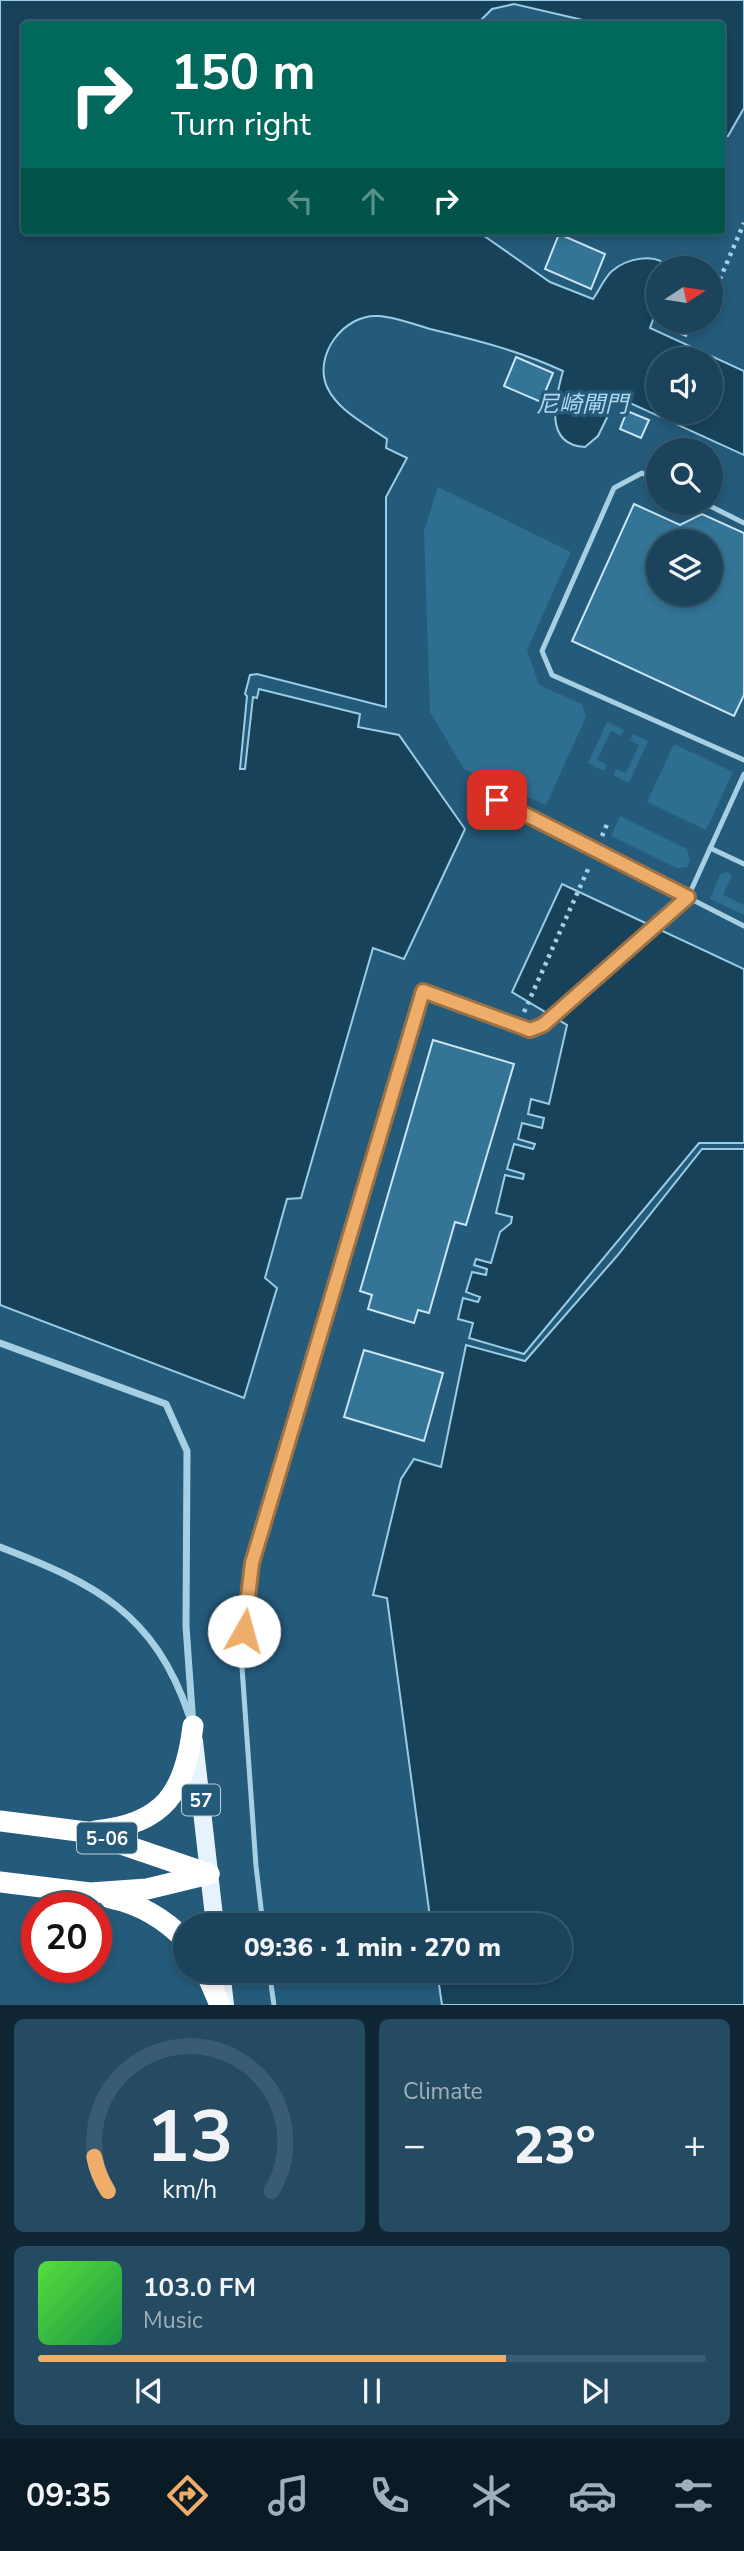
<!DOCTYPE html>
<html lang="en">
<head>
<meta charset="utf-8">
<style>
	body { margin:0; font-family:"Nunito Sans","Noto Sans JP",sans-serif; background:#244b62; color:#f1f3f6; height:100vh; display:flex; flex-direction:column; font-size:26px; white-space:nowrap }
	* { box-sizing:border-box; margin:0 }
	p { font-size:23px; color:#a0b0bb }
	.icon { flex:none; width:38px; height:38px; fill:none; stroke:currentColor; stroke-width:2; stroke-linecap:round; stroke-linejoin:round }
	.map { position:relative; height:2005px; overflow:hidden }
	.side { display:flex; flex-direction:column; gap:14px; padding:14px; background:#0f2533; flex:1 }
	.side>* { flex:none }
	.hud { position:absolute; left:21px; top:21px; width:704px; height:214px; border-radius:7px; box-shadow:0 4px 10px #0003,0 0 0 2px #395c72; background:#00695c; color:#fff; overflow:hidden }
	.needle { width:46px; rotate:78deg }
	.tools { position:absolute; left:646px; top:256px; display:grid; gap:14px }
	.tools a { display:grid; place-items:center; width:77px; height:77px; border-radius:50%; background:#1b445c; box-shadow:0 4px 10px #0003,0 0 0 2px #395c72; font-size:35px }
	.speed { position:absolute; left:21px; top:1892px; display:flex; gap:14px; font-size:35px; font-weight:700; text-align:center }
	.speed>* { display:grid; place-content:center; width:91px; height:91px; border-radius:50%; background:#1b445c; box-shadow:0 4px 10px #0003,0 0 0 2px #395c72; line-height:1 }
	.speed .limit { border:10px solid #d22; background:#fff; color:#111 }
	.pin { position:absolute; display:grid; place-items:center; width:60px; height:60px; color:#fff; margin:-30px; border-radius:14px; box-shadow:0 4px 10px #0006 }
	.me { position:absolute; width:77px; margin:-38px; rotate:7deg; stroke-linejoin:round; filter:drop-shadow(0 0 5px #0008) }
	.turn { display:flex; align-items:center; gap:24px; height:147px; padding:0 35px; font-size:32px }
	.turn .icon { width:91px; height:91px; stroke-width:2.5 }
	.turn b { display:block; font-size:49px; line-height:60px }
	.lanes { display:flex; align-items:center; height:66px; padding:0 35px; background:#0003; justify-content:center; gap:35px; direction:ltr }
	.lanes .off { opacity:.35 }
	.big { font-size:52px; font-weight:800; line-height:1.1 }
	.side .tile { flex:1; display:flex; flex-direction:column; justify-content:center; gap:10px; min-width:0; padding:0 24px; border-radius:10px; background:#244b62 }
	.side .dial { align-items:center; gap:0 }
	.dial svg { height:182px; overflow:visible; fill:none; stroke:#395c72; stroke-width:7; stroke-linecap:round; text-anchor:middle }
	.dial text { fill:#f1f3f6; stroke:none }
	.song { display:flex; align-items:center; gap:21px }
	.cover { width:84px; height:84px; border-radius:10px; background:linear-gradient(135deg,hsl(110 70% 55%),hsl(140 70% 35%)) }
	.played { height:7px; border-radius:4px; background:linear-gradient(90deg,#eeae6a 70%,#395c72 70%) }
	.keys { display:flex; justify-content:space-around; direction:ltr }
	.heat { display:flex; justify-content:space-between; align-items:center; font-size:38px; direction:ltr }
	.side .tiles { flex:1; display:grid; gap:14px; grid-template-columns:1fr 1fr }
	.tile:last-child { grid-column:span 2 }
	.trip { position:absolute; left:173px; top:1913px; width:399px; height:70px; border-radius:35px; background:#1b445c; box-shadow:0 4px 10px #0003,0 0 0 2px #395c72; font-weight:800; line-height:70px; text-align:center }
	.menu { display:flex; height:112px; justify-content:space-around; align-items:center; background:#0b1b25; color:#a0b0bb }
	.menu .icon { width:49px; height:49px }
	.menu .on { color:#eeae6a }
	.menu b { font-size:32px; color:#f1f3f6 }
	.map>svg:first-child { display:block }
	.green { fill:#2e6f91 }
	.water { fill:#18425a; stroke:#9acce5; stroke-width:2; fill-rule:evenodd }
	.building { fill:#347496; stroke:#c9e5f3; stroke-width:2; fill-rule:evenodd }
	.lines { fill:none; stroke-linecap:round; stroke-linejoin:round }
	.path { stroke:#a6cfe4; stroke-width:4.5; stroke-dasharray:3.5 5; stroke-linecap:butt }
	.lane { stroke:#a6cfe4; stroke-width:5 }
	.street { stroke:#a6cfe4; stroke-width:7 }
	.primary { stroke:#e6f3fc; stroke-width:18 }
	.highway { stroke:#fff; stroke-width:21 }
	.route-casing { stroke:#9b7145; stroke-width:18 }
	.route { stroke:#eeae6a; stroke-width:12 }
	.labels { text-anchor:middle; stroke-width:7; stroke-linejoin:round; paint-order:stroke }
	.shield { fill:#245a7a; stroke:#bdced7; stroke-width:2 }
	.shield-label { font-size:19px; font-weight:bold; fill:#fff }
	.water-label { font-size:23px; font-style:italic; fill:#b1d8ec; stroke:#245a7a }
</style>
</head>
<body>
<div class="map">
<svg width="744" height="2005" viewBox="0 0 744 2005">
	<rect width="100%" height="100%" fill="#245a7a"/>
	<g class="green">
		<path d="M438 487 571 552 527 650 539 685 582 704 586 717 546 805 464 769 430 712 424 531Z"/>
		<path d="M607 722 624 730 621 736 611 731 597 760 607 765 604 771 588 763Z"/>
		<path d="M633 734 648 741 629 783 613 775 616 769 626 773 639 745 630 740Z"/>
		<path d="M674 744 733 772 706 830 647 802Z"/>
		<path d="M620 816 687 849 690 860 687 867 677 868 611 836Z"/>
		<path d="M726 872 732 875 723 895 744 905V915L710 899 720 875Z"/>
	</g>
	<g class="water">
		<path d="M0 0H744V108L728 136 721 137V24H600L514 4 492 9 477 24H24V231H477L550 282 593 299C599 291 604 278 612 271 626 259 657 251 668 268H658V306L650 328 744 371V455L617 397 598 436 585 447C542 445 556 396 563 371 520 351 476 340 430 329 414 324 395 317 378 316 344 314 313 355 327 387 338 411 367 425 387 439L386 448 407 458 386 497V707L257 674 250 675 245 694 247 696 240 769H245L253 697 257 698 259 689 360 714 358 727 399 735 465 829 404 959 373 948 301 1198 287 1199 265 1278 277 1288 244 1398 0 1305ZM658 359H710V411H658Z"/>
		<path d="M562 884 744 969V1143H699L524 1354 469 1338 473 1323 458 1319 463 1298 478 1302 480 1297 466 1292 472 1272 486 1275 487 1269 474 1265 476 1259 491 1263 500 1232 511 1223 512 1217 496 1213 505 1175 523 1179 524 1174 507 1169 514 1144 533 1149 535 1144 518 1139 522 1123 542 1128 544 1118 528 1114 531 1099 549 1104 567 1025 512 992Z"/>
		<path d="M702 1149H744V2005H442L437 1971 560 1970V1925H431L387 1598 373 1595 401 1479 414 1459 441 1467 466 1345 525 1361 617 1256Z"/>
	</g>
	<g class="building">
		<path d="M559 234 605 254 591 289 545 269Z"/>
		<path d="M668 320H692L686 336 665 327Z"/>
		<path d="M516 357 553 373 541 402 504 386Z"/>
		<path d="M627 411 649 420 641 438 620 429Z"/>
		<path d="M634 504 680 525 702 514 744 533V695L734 716 572 641ZM658 541H710V593H658Z"/>
		<path d="M433 1040 514 1064 466 1225 455 1222 429 1313 418 1310 414 1323 368 1309 372 1295 360 1291Z"/>
		<path d="M364 1350 443 1373 424 1441 344 1417Z"/>
	</g>
	<g class="lines">
		<g class="path">
			<path d="M713 295 744 223"/>
			<path d="M602 836 608 822"/>
			<path d="M524 1012 589 867"/>
		</g>
		<g class="lane">
			<path d="M658 481 642 473 614 488 542 651 552 675 744 760"/>
			<path d="M702 502 744 523"/>
			<path d="M497 800 744 926"/>
			<path d="M710 848 744 864"/>
			<path d="M263 1925 256 1866 241 1653 252 1563 423 991 530 1030 543 1025 688 897 744 774"/>
			<path d="M269 1970 274 2005"/>
		</g>
		<g class="street">
			<path d="M0 1343 166 1404 187 1451 186 1626 193 1725"/>
			<path d="M0 1547C96 1584 154 1613 189 1715"/>
		</g>
		<g class="primary">
			<path d="M194 1741 215 1925"/>
			<path d="M221 1970 225 2005"/>
		</g>
		<g class="highway">
			<path d="M0 1821 86 1832 209 1874"/>
			<path d="M95 1831C165 1824 185 1792 193 1726"/>
			<path d="M0 1882 90 1893 147 1889 209 1874"/>
			<path d="M110 1898C140 1904 164 1918 186 1941"/>
			<path d="M205 1970 220 2005"/>
		</g>
	</g>
	<g class="lines">
		<g class="route-casing">
			<path id="route" d="M244 1631 252 1563 423 991 530 1030 543 1025 688 897 497 800"/>
		</g>
		<use href="#route" class="route"/>
	</g>
	<g class="labels">
		<g class="shield">
			<rect x="182" y="1784.5" width="38" height="31" rx="5"/>
			<rect x="77" y="1822.5" width="60" height="31" rx="5"/>
		</g>
		<g class="shield-label">
			<text x="201" y="1807">57</text>
			<text x="107" y="1845">5-06</text>
		</g>
		<g class="water-label">
			<text x="582" y="412">尼崎閘門</text>
		</g>
	</g>
</svg>
<div class="tools">
<a><svg class="needle" viewBox="-14 -14 28 28"><path d="M0-13l5 13h-10z" fill="#e53935"/><path d="M0 13l5-13h-10z" fill="#a0b0bb"/></svg></a>
<a><svg class="icon" aria-label="sound" viewBox="0 0 24 24"><path d="M4 9h4l5-4v14l-5-4H4zM17 9q2 3 0 6"/></svg></a>
<a><svg class="icon" aria-label="search" viewBox="0 0 24 24"><circle cx="10" cy="10" r="6"/><path d="M15 15l6 6"/></svg></a>
<a><svg class="icon" aria-label="layers" viewBox="0 0 24 24"><path d="M12 4l9 5-9 5-9-5zM3 14l9 5 9-5"/></svg></a>
</div>
<div class="speed"><div class="limit">20</div></div>
<div class="pin" style="left:497px;top:800px;background:#d93025"><svg class="icon" aria-label="arrive" viewBox="0 0 24 24"><path d="M6 21V4h12l-3 4 3 4H6"/></svg></div>
<svg class="me" style="left:244px;top:1631px" viewBox="-20 -20 40 40"><circle r="19" fill="#fff"/><path d="M0-13L10 11 0 6-10 11z" fill="#eeae6a"/></svg>
<div class="trip">09:36 · 1 min · 270 m</div>
<div class="hud">
<div class="turn"><svg class="icon" aria-label="right" viewBox="0 0 24 24"><path d="M7 20v-9h11M14 6l5 5-5 5"/></svg><div><b>150 m</b>Turn right</div></div>
<div class="lanes"><svg class="icon off" aria-label="left" viewBox="0 0 24 24"><path d="M17 20v-9H6M10 6l-5 5 5 5"/></svg><svg class="icon off" aria-label="ahead" viewBox="0 0 24 24"><path d="M12 20V5M6 11l6-6 6 6"/></svg><svg class="icon" aria-label="right" viewBox="0 0 24 24"><path d="M7 20v-9h11M14 6l5 5-5 5"/></svg></div>
</div>
</div>
<section class="side">
<div class="tiles">
<div class="tile dial"><svg viewBox="0 0 100 80">
<path d="M14 69A42 42 0 1 1 86 69"/>
<path d="M14 69A42 42 0 0 1 8 54" stroke="#eeae6a"/>
<text x="50" y="56" font-size="32" font-weight="700">13</text>
<text x="50" y="72" font-size="11">km/h</text>
</svg></div>
<div class="tile"><p>Climate</p>
<div class="heat"><a>−</a><b class="big">23°</b><a>+</a></div>
</div>
<div class="tile">
<div class="song"><i class="cover"></i><div><b>103.0 FM</b><p>Music</p></div></div>
<div class="played"></div>
<div class="keys"><svg class="icon" aria-label="previous" viewBox="0 0 24 24"><path d="M18 5L8 12l10 7zM5 5v14"/></svg><svg class="icon" aria-label="pause" viewBox="0 0 24 24"><path d="M8 5v14M16 5v14"/></svg><svg class="icon" aria-label="next" viewBox="0 0 24 24"><path d="M6 5l10 7-10 7zM19 5v14"/></svg></div>
</div>
</div>
</section>
<nav class="menu">
<b>09:35</b>
<svg class="icon on" aria-label="directions" viewBox="0 0 24 24"><path d="M12 3l9 9-9 9-9-9zM9 14v-3h6M13 9l2 2-2 2"/></svg>
<svg class="icon" aria-label="music" viewBox="0 0 24 24"><path d="M9 18V5l10-2v13"/><circle cx="6" cy="18" r="3"/><circle cx="16" cy="16" r="3"/></svg>
<svg class="icon" aria-label="phone" viewBox="0 0 24 24"><path d="M5 4h4l2 5-3 2q2 4 5 5l2-3 5 2v4C11 20 4 13 5 4z"/></svg>
<svg class="icon" aria-label="climate" viewBox="0 0 24 24"><path d="M12 3v18M4 7l16 10M4 17L20 7"/></svg>
<svg class="icon" aria-label="car" viewBox="0 0 24 24"><path d="M5 17H2v-5l4-1 3-4h7l3 4 3 1v5h-3M9 17h6M6 11h13"/><circle cx="7" cy="17" r="2"/><circle cx="17" cy="17" r="2"/></svg>
<svg class="icon" aria-label="filters" viewBox="0 0 24 24"><path d="M4 7h16M4 17h16"/><circle cx="9" cy="7" r="2"/><circle cx="15" cy="17" r="2"/></svg>
</nav>
</body>
</html>
